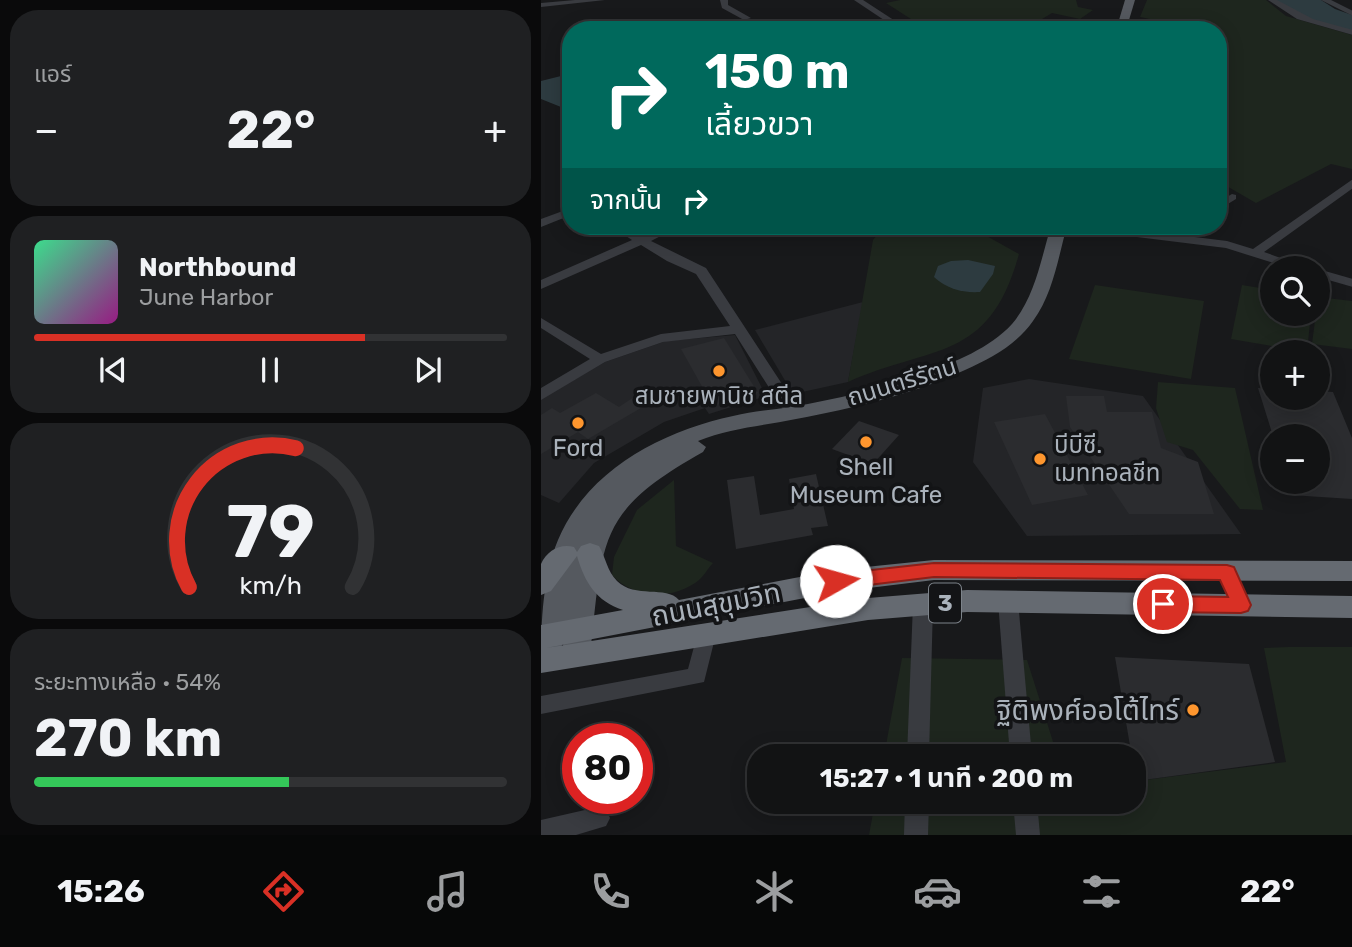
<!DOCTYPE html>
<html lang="th">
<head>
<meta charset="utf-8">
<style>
	body { margin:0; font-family:Rubik,"Noto Sans Thai",sans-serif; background:#1f2022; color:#f1f3f6; height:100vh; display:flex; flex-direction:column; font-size:26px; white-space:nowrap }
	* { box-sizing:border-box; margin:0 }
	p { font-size:23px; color:#9c9ea0 }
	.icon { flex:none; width:38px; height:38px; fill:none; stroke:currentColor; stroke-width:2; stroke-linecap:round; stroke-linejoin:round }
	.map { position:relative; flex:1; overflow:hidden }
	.panel { display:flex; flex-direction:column; gap:10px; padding:10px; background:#0a0a0b; width:541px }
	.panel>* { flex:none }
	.guide { position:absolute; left:21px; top:21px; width:665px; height:214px; border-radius:28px; box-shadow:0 4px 18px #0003,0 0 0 2px #313234; background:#00695c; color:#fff; overflow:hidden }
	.controls { position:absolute; left:719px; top:256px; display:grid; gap:14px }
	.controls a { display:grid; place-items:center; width:70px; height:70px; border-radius:50%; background:#121314; box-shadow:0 4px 18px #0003,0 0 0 2px #313234; font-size:35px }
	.speed { position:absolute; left:21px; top:723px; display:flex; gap:14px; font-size:35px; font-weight:700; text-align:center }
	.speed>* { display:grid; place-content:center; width:91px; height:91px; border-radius:50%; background:#121314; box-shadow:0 4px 18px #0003,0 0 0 2px #313234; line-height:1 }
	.speed .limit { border:10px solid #d22; background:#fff; color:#111 }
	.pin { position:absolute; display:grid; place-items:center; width:60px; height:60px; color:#fff; margin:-30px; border:4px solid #fff; border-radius:50%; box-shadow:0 2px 7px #0007 }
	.me { position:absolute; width:77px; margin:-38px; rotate:83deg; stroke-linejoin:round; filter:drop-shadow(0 0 5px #0008) }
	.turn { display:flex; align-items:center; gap:24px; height:147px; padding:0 28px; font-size:32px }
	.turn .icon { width:91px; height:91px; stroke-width:2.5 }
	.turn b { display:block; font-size:49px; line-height:60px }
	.then { display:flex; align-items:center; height:66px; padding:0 28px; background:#0003; gap:14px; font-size:26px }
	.big { font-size:52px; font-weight:700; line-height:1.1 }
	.panel .card { flex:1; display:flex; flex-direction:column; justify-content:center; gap:10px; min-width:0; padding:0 24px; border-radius:28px; background:#1f2022 }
	.panel .dial { align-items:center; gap:0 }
	.dial svg { height:182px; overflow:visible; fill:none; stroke:#313234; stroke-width:7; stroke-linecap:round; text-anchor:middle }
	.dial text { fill:#f1f3f6; stroke:none }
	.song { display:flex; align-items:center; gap:21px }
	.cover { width:84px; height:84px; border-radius:10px; background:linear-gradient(135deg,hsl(150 70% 55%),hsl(310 70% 35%)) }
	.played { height:7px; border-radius:4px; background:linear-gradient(90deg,#d93025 70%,#313234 70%) }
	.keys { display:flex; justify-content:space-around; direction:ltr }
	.heat { display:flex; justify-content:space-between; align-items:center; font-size:38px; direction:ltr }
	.charge { height:10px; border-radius:5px; background:linear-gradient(90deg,#34c759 54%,#313234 0) }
	.trip { position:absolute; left:206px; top:744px; width:399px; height:70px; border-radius:28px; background:#121314; box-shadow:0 4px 18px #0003,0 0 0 2px #313234; font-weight:700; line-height:70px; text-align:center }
	.tab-bar { display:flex; height:112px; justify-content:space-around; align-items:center; background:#070808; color:#9c9ea0 }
	.tab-bar .icon { width:49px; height:49px }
	.tab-bar .selected { color:#d93025 }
	.tab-bar b { font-size:32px; color:#f1f3f6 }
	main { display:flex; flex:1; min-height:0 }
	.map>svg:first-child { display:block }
	.built { fill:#242528 }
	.green { fill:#1e261e }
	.water { fill:#2d3b40 }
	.building { fill:#2b2c2f }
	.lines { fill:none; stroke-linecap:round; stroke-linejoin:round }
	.minor { fill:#393b40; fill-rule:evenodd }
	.major { fill:#55595f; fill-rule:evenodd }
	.highway { fill:#656a71; fill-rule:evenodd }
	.route { fill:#d93025; stroke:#8d1f18; stroke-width:2 }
	.poi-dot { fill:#fe962e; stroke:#131416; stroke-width:2.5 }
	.labels { text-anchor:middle; stroke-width:7; stroke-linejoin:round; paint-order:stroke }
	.shield { fill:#131416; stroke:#7d838a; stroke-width:2 }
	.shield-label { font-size:23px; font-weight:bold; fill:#aab2bb }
	.street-label { font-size:24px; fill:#aab2bb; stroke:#131416 }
	.poi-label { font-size:24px; fill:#aab2bb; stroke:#131416 }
	.near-street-label { font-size:28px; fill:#aab2bb; stroke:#131416 }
	.near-poi-label { font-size:28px; fill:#aab2bb; stroke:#131416; text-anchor:end }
</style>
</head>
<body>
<main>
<section class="panel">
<div class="card"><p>แอร์</p>
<div class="heat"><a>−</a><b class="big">22°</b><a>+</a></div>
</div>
<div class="card">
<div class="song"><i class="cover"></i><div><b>Northbound</b><p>June Harbor</p></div></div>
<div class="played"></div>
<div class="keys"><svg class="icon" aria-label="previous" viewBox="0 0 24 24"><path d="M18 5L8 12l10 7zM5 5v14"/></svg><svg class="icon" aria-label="pause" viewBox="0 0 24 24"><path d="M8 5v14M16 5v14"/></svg><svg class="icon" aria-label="next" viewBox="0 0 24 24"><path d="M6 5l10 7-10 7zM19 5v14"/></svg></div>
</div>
<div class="card dial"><svg viewBox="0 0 100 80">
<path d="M14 69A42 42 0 1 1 86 69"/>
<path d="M14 69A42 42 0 0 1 61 8" stroke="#d93025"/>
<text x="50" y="56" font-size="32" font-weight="700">79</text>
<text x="50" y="72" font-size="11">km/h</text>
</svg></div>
<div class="card"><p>ระยะทางเหลือ · 54%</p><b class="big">270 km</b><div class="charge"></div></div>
</section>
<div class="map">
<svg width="812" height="835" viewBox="0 0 812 835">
	<rect width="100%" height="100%" fill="#18191b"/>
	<g class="built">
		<path d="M322 302 307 382 252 394 214 330Z"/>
		<path d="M194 335 225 396 168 414 164 408 123 422 53 463 18 503 0 495V399L64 362 125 341Z"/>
		<path d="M488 379 602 396 700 534 486 536 432 462 442 388Z"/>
	</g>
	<g class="green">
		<path d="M359 0H535L537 7 552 10 539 19 511 13 483 30H387L345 3Z"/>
		<path d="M606 0H725L745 16 811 35V169L790 164 715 203 677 181V30H643L648 27 599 17Z"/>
		<path d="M324 226H422L435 230 478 254C448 363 392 344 307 382L332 240 337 234Z"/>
		<path d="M554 285 663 301 650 379 528 359Z"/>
		<path d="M701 285 731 290 732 313H770L766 352 690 339Z"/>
		<path d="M777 297 811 301V349L771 344Z"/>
		<path d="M617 382 694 388 722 510 699 509 652 450 626 442 615 408Z"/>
		<path d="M133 480 135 546 172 563C167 568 163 576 158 580 132 601 93 599 71 575L73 557 96 510Z"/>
		<path d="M748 647H811V835H328L334 802H593V778L596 781 745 762 723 648Z"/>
		<path d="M361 658 486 660 515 751 576 756H343Z"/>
	</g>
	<g class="water">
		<path d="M734 0H780L794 9 811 15V31L765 18Z"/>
		<path d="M24 75 30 76V111L0 99V81Z"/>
		<path d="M427 260 454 266 452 274 439 292C422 293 406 289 393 277L397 266 410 261Z"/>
	</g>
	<g class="building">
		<path d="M183 338 217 393 172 406 140 349Z"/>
		<path d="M717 388 732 389V397H777V391L792 392 811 438V499L749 495 745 481H777V436H732Z"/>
		<path d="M55 393 78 407 93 397 105 405 47 439 37 432 0 454V415L11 408 19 413Z"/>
		<path d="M525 396H563L566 412H611L620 448 657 462 673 514H588L529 427Z"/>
		<path d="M504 414 547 495 491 505 453 422Z"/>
		<path d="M318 421 358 435 332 464 291 449Z"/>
		<path d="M275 474 287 526 270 528 272 535 195 549 186 480 213 476 219 515 253 509 248 479Z"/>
		<path d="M574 657 708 664 734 762 595 781Z"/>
	</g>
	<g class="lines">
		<g class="minor">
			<path d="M34 0H64L0 7V3Z"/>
			<path d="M179 0H187V5L210 18 203 20 181 8Z"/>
			<path d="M313 0H322L368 30H358Z"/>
			<path d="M727 0H736L772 19 812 30V35L756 19Z"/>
			<path d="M780 0H790L812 11V16Z"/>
			<path d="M812 179V188L723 252 768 268H748L685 248 539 230 533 226H565L686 241 712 249Z"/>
			<path d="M691 194 695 195V199L677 210V202Z"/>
			<path d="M30 208V215L0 227V219Z"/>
			<path d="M70 226H84L101 236 124 226H139L110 241 165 268 260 413 258 416H246L194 334 122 342 64 362 0 400V388L49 359 0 328V318L60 354 120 334 189 326 155 274 126 261 100 245 0 289V280L91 240Z"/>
			<path d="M777 269 812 279V287L777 277Z"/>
			<path d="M467 593 474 596 477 601 491 756H469L457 601 460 596Z"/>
			<path d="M382 596 389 599 392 604 388 756H366L372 604 375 599Z"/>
			<path d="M165 626 172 628 175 634 163 682 0 714V696L147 669 158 628Z"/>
			<path d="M364 802H388L387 835H363Z"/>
			<path d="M472 802H496L499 835H475Z"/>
			<path d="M57 807 65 810 69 818 65 826 35 835H0V820Z"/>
		</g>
		<g class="major">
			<path d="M584 0H594L585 30H575Z"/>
			<path d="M510 226H526C517 258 512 294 492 321 475 345 450 358 424 370 370 395 313 408 255 419 222 426 189 428 157 441L165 447 162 452C59 510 62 536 50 646L46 654 36 657 26 654 22 646 23 638 17 659 7 662 0 660C0 621 2 576 17 540 47 469 122 431 192 416 212 411 231 410 250 407 295 399 341 389 384 373 414 362 449 348 471 324 494 297 500 259 510 226Z"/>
		</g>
		<path class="highway" d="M49 543 58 546C65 558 66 571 76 581 94 599 125 585 138 600L295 570 393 560 812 561V581L393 580 295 592 5 648 327 598 426 590 812 596V618L426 612 327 620 0 673V625L82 610C55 601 44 583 36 556L10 591 0 595C0 586 0 572 0 564 6 550 20 543 33 547L36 552 40 546Z"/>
	</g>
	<path class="route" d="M393 563 686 565 693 567 710 605 707 611 700 613 622 612 615 609 612 604 615 598 622 596 687 597 679 580 393 577 295 589 288 587 285 581 288 576 295 574Z"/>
	<g class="poi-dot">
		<circle cx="178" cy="371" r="7"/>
		<circle cx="37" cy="423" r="7"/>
		<circle cx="325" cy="442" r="7"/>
		<circle cx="499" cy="459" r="7"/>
		<circle cx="652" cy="710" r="7"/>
	</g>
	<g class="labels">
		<rect class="shield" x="388" y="583.5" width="32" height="39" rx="5"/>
		<g class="shield-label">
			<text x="404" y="611">3</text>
		</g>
		<g class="street-label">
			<text transform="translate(361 382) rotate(-17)" y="8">ถนนตรีรัตน์</text>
		</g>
		<g class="poi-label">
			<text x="178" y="404">สมชายพานิช สตีล</text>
			<text x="513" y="453" text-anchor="start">บีบีซี.<tspan x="513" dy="28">เมททอลชีท</tspan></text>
			<text x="37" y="456">Ford</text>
			<text x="325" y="475">Shell<tspan x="325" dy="28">Museum Cafe</tspan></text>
		</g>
		<g class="near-street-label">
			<text transform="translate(175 604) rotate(-11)" y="10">ถนนสุขุมวิท</text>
		</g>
		<g class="near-poi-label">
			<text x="638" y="720">ฐิติพงศ์ออโต้ไทร์</text>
		</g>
	</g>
</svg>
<div class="controls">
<a><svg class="icon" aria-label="search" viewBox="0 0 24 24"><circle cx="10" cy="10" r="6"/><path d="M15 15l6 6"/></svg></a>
<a>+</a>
<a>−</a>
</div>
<div class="speed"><div class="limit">80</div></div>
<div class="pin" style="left:622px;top:604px;background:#d93025"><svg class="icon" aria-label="arrive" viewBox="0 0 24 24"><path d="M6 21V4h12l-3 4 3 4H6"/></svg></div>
<svg class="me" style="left:295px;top:581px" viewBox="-20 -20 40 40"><circle r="19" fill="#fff"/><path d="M0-13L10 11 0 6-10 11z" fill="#d93025"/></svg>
<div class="trip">15:27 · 1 นาที · 200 m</div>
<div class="guide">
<div class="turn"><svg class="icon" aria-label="right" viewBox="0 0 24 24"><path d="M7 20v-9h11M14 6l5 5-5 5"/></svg><div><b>150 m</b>เลี้ยวขวา</div></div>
<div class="then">จากนั้น<svg class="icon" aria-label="right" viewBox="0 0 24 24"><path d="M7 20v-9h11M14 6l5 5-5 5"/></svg></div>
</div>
</div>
</main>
<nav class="tab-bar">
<b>15:26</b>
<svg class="icon selected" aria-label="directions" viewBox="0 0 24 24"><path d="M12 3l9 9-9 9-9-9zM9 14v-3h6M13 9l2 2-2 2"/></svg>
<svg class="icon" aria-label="music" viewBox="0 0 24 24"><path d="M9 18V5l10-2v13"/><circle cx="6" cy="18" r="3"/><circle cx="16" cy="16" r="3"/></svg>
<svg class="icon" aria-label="phone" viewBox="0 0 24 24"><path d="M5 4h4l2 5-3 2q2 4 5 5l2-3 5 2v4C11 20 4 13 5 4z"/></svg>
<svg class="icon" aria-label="climate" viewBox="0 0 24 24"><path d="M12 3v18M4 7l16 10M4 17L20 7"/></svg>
<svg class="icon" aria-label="car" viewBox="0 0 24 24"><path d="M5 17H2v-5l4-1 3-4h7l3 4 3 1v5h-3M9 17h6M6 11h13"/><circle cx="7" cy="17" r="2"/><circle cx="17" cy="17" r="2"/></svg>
<svg class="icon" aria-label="filters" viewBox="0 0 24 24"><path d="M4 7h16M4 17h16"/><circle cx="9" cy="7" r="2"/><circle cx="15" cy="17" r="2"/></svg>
<b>22°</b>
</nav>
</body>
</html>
